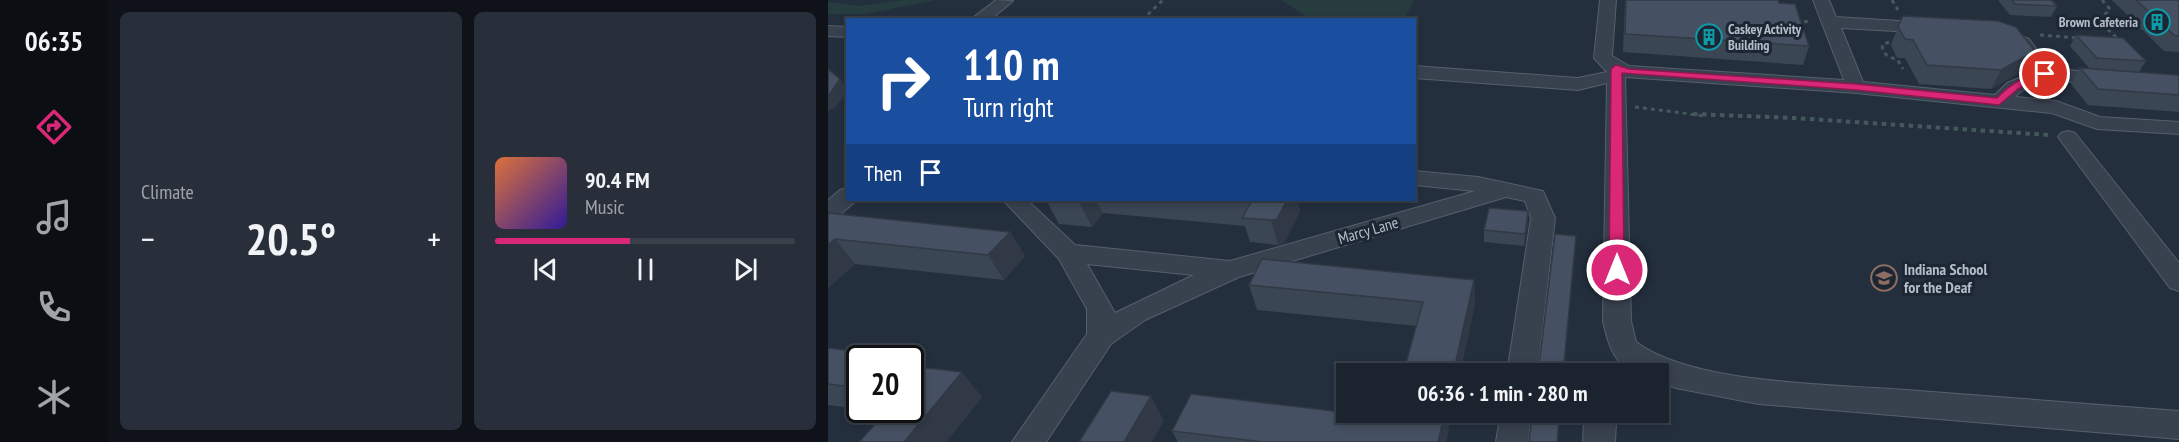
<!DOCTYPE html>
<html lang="en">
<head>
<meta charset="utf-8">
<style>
	body { margin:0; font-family:"PT Sans Narrow",sans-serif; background:#282f3a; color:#f1f3f6; height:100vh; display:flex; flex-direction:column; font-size:22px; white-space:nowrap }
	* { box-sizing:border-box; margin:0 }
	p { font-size:20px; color:#a0a4aa }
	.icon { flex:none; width:33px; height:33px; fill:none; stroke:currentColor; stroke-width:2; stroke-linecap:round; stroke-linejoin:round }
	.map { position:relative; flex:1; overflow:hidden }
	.sheet { display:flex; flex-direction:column; gap:12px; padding:12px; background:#0f1319; width:720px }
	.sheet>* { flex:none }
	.top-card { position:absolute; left:18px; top:18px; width:570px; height:183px; border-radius:0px; box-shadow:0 3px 9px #0003,0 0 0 2px #39404a; background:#1a4fa0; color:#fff; overflow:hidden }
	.speed { position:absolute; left:18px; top:345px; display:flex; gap:12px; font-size:30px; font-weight:700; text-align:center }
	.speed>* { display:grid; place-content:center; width:78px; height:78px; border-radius:50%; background:#1b232e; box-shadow:0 3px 9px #0003,0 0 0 2px #39404a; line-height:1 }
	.speed .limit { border:3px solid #111; border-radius:9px; background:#fff; color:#111 }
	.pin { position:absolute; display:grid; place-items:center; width:51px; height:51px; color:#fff; margin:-26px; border:3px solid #fff; border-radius:50%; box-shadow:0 2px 6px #0007 }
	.me { position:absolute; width:66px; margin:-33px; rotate:0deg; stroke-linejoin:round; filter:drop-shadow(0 0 4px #0008) }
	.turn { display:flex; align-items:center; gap:21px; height:126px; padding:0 18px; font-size:27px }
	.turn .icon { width:78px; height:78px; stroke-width:2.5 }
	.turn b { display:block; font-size:42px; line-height:51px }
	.then { display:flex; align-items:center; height:57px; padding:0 18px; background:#0003; gap:12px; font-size:22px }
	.big { font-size:45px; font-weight:700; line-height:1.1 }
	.sheet .tile { flex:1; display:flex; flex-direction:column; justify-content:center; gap:9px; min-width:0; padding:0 21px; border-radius:9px; background:#282f3a }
	.song { display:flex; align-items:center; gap:18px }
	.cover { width:72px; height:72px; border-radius:9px; background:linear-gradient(135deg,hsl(20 70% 55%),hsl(250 70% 35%)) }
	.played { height:6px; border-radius:3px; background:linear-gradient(90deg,#db2777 45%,#39404a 45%) }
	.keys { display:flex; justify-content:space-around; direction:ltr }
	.heat { display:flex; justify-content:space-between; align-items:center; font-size:33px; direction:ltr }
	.sheet .tiles { flex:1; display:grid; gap:12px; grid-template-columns:repeat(2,1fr) }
	.trip { position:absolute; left:508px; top:363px; width:333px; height:60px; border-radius:0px; background:#1b232e; box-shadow:0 3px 9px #0003,0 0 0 2px #39404a; font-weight:700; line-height:60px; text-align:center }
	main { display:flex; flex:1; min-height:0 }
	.tabs { display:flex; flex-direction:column; width:108px; justify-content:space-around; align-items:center; background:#0b0e12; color:#a0a4aa }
	.tabs .icon { width:42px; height:42px }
	.tabs .current { color:#db2777 }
	.tabs b { font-size:27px; color:#f1f3f6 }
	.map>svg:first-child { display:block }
	.green { fill:#263c3f }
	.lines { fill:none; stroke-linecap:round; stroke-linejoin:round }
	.minor-casing { stroke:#565f6c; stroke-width:2 }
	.path-far1 { stroke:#44595c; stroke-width:3; stroke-dasharray:4 4; stroke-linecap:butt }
	.path { stroke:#44595c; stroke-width:4; stroke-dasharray:4.5 4.5; stroke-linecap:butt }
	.minor { fill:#38414e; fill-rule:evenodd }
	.wall { fill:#3b4654 }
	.shaded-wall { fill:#303945 }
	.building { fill:#455162; stroke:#303945; stroke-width:1.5 }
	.route { fill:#db2777; stroke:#8e194d; stroke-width:1.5 }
	.labels { text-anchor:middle; stroke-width:6; stroke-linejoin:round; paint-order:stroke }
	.far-poi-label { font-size:14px; font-weight:bold; fill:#b4bcc9; stroke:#1d2633; text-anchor:end }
	.street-label { font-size:16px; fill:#b4bcc9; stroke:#1d2633 }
	.poi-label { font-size:16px; font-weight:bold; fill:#b4bcc9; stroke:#1d2633; text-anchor:start }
</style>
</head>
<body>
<main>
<nav class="tabs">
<b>06:35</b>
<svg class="icon current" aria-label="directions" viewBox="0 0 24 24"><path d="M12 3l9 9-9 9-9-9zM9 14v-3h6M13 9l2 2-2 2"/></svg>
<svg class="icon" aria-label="music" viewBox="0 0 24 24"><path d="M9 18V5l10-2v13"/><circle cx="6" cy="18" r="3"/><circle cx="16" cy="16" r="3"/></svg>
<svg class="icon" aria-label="phone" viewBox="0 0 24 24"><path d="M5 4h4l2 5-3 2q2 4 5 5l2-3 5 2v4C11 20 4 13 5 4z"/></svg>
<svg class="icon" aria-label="climate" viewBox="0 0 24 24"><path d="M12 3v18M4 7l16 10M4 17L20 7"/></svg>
</nav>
<section class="sheet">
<div class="tiles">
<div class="tile"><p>Climate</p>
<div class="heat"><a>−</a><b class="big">20.5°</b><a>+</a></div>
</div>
<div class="tile">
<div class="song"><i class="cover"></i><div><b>90.4 FM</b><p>Music</p></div></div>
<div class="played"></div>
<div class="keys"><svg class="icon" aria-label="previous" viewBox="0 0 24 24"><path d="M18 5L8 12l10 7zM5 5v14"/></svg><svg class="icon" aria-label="pause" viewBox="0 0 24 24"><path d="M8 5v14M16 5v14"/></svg><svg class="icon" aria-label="next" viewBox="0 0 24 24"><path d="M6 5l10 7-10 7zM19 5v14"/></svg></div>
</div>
</div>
</section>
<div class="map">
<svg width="1351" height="442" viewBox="0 0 1351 442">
	<rect width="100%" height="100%" fill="#242f3e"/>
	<g class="green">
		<path d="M76 0H107L38 14H0V2L30 6Z"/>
		<path d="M453 0H586L576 19H483Z"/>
	</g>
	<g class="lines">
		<g class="minor-casing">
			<g id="minor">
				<path d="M168 0 185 1 162 20H142Z"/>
				<path d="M772 0H788L784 56 801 66 1016 80 985 0H1001L1008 17 1103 23 1112 28 1103 33 1013 28 1035 82 1167 95 1179 83 1206 72 1189 47 1170 36 1179 31 1201 39 1223 69 1280 73 1289 79C1281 92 1236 78 1220 80 1210 81 1194 89 1187 97L1228 101 1272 117 1351 122V134L1269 129 1224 113 1028 93 797 77 803 321 808 342C866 385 1005 384 1078 390 1169 397 1260 404 1351 411V439L931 404 848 388 831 382V374C791 374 783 357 775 321L779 83 750 90 586 78V66L750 78 779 72 766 58Z"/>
				<path d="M0 26 20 27V37L0 36Z"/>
				<path d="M1240 131 1247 133 1351 263V291L1342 288 1230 137 1233 133Z"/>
				<path d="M586 171 650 177 715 191 727 218 709 374H679L703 218 697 201 678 197 411 277 317 320 283 344 218 442H184L259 334V309L231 259 175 200H199L247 245 402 261 647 191 586 185ZM259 264 366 275 287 313Z"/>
				<path d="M20 188V200H29L8 218 0 220V200L12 190Z"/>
				<path d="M673 412H703L700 442H668Z"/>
				<path d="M761 412H783L788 422 787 442H755L756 422Z"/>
			</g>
		</g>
		<g class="path-far1">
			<path d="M1064 0 1070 10"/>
			<path d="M1274 0 1282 9 1271 21 1291 40"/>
			<path d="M314 20 335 0"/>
			<path d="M968 21 984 22"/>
			<path d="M1278 26 1313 28"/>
			<path d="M1212 35 1249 38"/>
			<path d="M1061 42 1054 45C1055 54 1060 58 1069 59L1075 69"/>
			<path d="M807 107 877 116"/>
		</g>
		<path class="path" d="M865 114 967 118 1221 135"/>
		<use href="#minor" class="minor"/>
	</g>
	<g class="wall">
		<path d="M797 0H950L951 3 981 46 975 65 795 52Z"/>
		<path d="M1170 0H1223L1229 6 1223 17 1182 15Z"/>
		<path d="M1284 0H1351V52L1336 51Z"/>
		<path d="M1070 27 1197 69 1163 89 1091 84 1077 58H1069L1063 45Z"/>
		<path d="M1248 35 1318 61 1311 72 1351 76V112L1260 105 1243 84 1252 68 1262 69 1242 46Z"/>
		<path d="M218 200H469L472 211 456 243 450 245 422 242 417 226 275 213 264 227 231 224Z"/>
		<path d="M700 211V223L696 246 656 242V230Z"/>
		<path d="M0 213 182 232 197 256 176 280 27 264 0 288Z"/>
		<path d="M646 280 647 305 589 326 429 310 421 285Z"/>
		<path d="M0 348 32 358V409L0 405Z"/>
		<path d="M154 397 118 442H31L58 412 35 410H82Z"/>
		<path d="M564 412H624L618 442H350L344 431 563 418Z"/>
	</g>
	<g class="shaded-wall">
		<path d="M1207 51 1197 69 1163 89 1173 70Z"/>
		<path d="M12 79 20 89V91L7 108 3 109 0 112V96Z"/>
		<path d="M254 200H268L275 213 264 227 251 202Z"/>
		<path d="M459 200H469L472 211 456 243 450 245 443 220Z"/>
		<path d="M700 211V223L696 246 697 234Z"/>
		<path d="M182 232 197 256 176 280 160 255Z"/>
		<path d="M7 239 27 264 0 288V245Z"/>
		<path d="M646 280 647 305 632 374H625Z"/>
		<path d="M134 372 154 397 118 442H76Z"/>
		<path d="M323 396 336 421 324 442H296Z"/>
		<path d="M617 412H624L618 442H610Z"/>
	</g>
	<g class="building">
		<path d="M798 0H950L951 3 967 4 981 46 797 34Z"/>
		<path d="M1184 0H1223L1229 6 1187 4Z"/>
		<path d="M1308 0H1351V36H1347Z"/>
		<path d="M1075 16 1170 21 1188 27 1207 51 1173 70 1099 65 1085 40 1077 39 1070 27Z"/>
		<path d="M1248 35 1295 38 1318 61 1269 58Z"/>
		<path d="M1252 68 1349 75 1351 76V95L1270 89Z"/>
		<path d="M0 69 12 79 0 96Z"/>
		<path d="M223 200H254L251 202Z"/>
		<path d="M390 200H459L449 219 443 220 414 218 423 202Z"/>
		<path d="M661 208 700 211 697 234 656 230Z"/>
		<path d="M0 213 182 232 160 255 7 239 0 245Z"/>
		<path d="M727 234 748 236 735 374H710Z"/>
		<path d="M434 259 646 280 625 374H575L595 302 421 285Z"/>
		<path d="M0 348 67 356 65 358H32V388L0 384Z"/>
		<path d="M82 366 134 372 76 442H31L60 410H82Z"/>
		<path d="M283 391 323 396 296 442H251Z"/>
		<path d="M363 394 563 418 564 412H617L610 442H435L344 431Z"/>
		<path d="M705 412H732L729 442H701Z"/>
	</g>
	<path class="route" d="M788 65 801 69 1028 84 1169 98C1178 88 1210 64 1222 74L1190 89 1171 105 1028 90 794 73 796 270 789 275 781 270 783 69Z"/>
	<defs>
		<g id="building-ring" transform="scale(1.35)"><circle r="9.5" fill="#1d2633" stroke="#0f9aa8" stroke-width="1.5"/><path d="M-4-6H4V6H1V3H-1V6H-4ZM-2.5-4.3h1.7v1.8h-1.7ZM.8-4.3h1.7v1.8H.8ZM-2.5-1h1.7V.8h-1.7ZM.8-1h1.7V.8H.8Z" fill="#0f9aa8"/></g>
		<g id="school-ring" transform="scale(1.35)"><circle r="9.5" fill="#1d2633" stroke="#8d6e63" stroke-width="1.5"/><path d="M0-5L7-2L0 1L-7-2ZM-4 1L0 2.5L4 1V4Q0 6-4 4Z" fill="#8d6e63"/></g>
	</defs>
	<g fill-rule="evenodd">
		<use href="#building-ring" x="1329" y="22"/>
		<use href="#building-ring" x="881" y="37"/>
		<use href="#school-ring" x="1056" y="278"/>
	</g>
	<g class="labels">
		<g class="far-poi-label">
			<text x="1310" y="27">Brown Cafeteria</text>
			<text x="900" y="34" text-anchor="start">Caskey Activity<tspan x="900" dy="16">Building</tspan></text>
		</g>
		<g class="street-label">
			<text transform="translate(540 230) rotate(-16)" y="6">Marcy Lane</text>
		</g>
		<g class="poi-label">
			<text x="1076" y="275">Indiana School<tspan x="1076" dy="18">for the Deaf</tspan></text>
		</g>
	</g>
</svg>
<div class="speed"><div class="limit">20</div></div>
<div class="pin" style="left:1217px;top:74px;background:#d93025"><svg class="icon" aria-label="arrive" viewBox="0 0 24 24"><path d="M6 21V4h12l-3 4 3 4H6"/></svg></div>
<svg class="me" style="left:789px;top:270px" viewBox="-20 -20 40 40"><circle r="17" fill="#db2777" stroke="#fff" stroke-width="3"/><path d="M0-11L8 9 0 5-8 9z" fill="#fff"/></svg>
<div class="trip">06:36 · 1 min · 280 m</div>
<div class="top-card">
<div class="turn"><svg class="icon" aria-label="right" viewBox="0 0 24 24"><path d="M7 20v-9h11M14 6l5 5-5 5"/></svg><div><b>110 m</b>Turn right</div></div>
<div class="then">Then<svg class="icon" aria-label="arrive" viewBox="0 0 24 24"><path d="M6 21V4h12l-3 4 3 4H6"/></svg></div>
</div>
</div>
</main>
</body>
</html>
